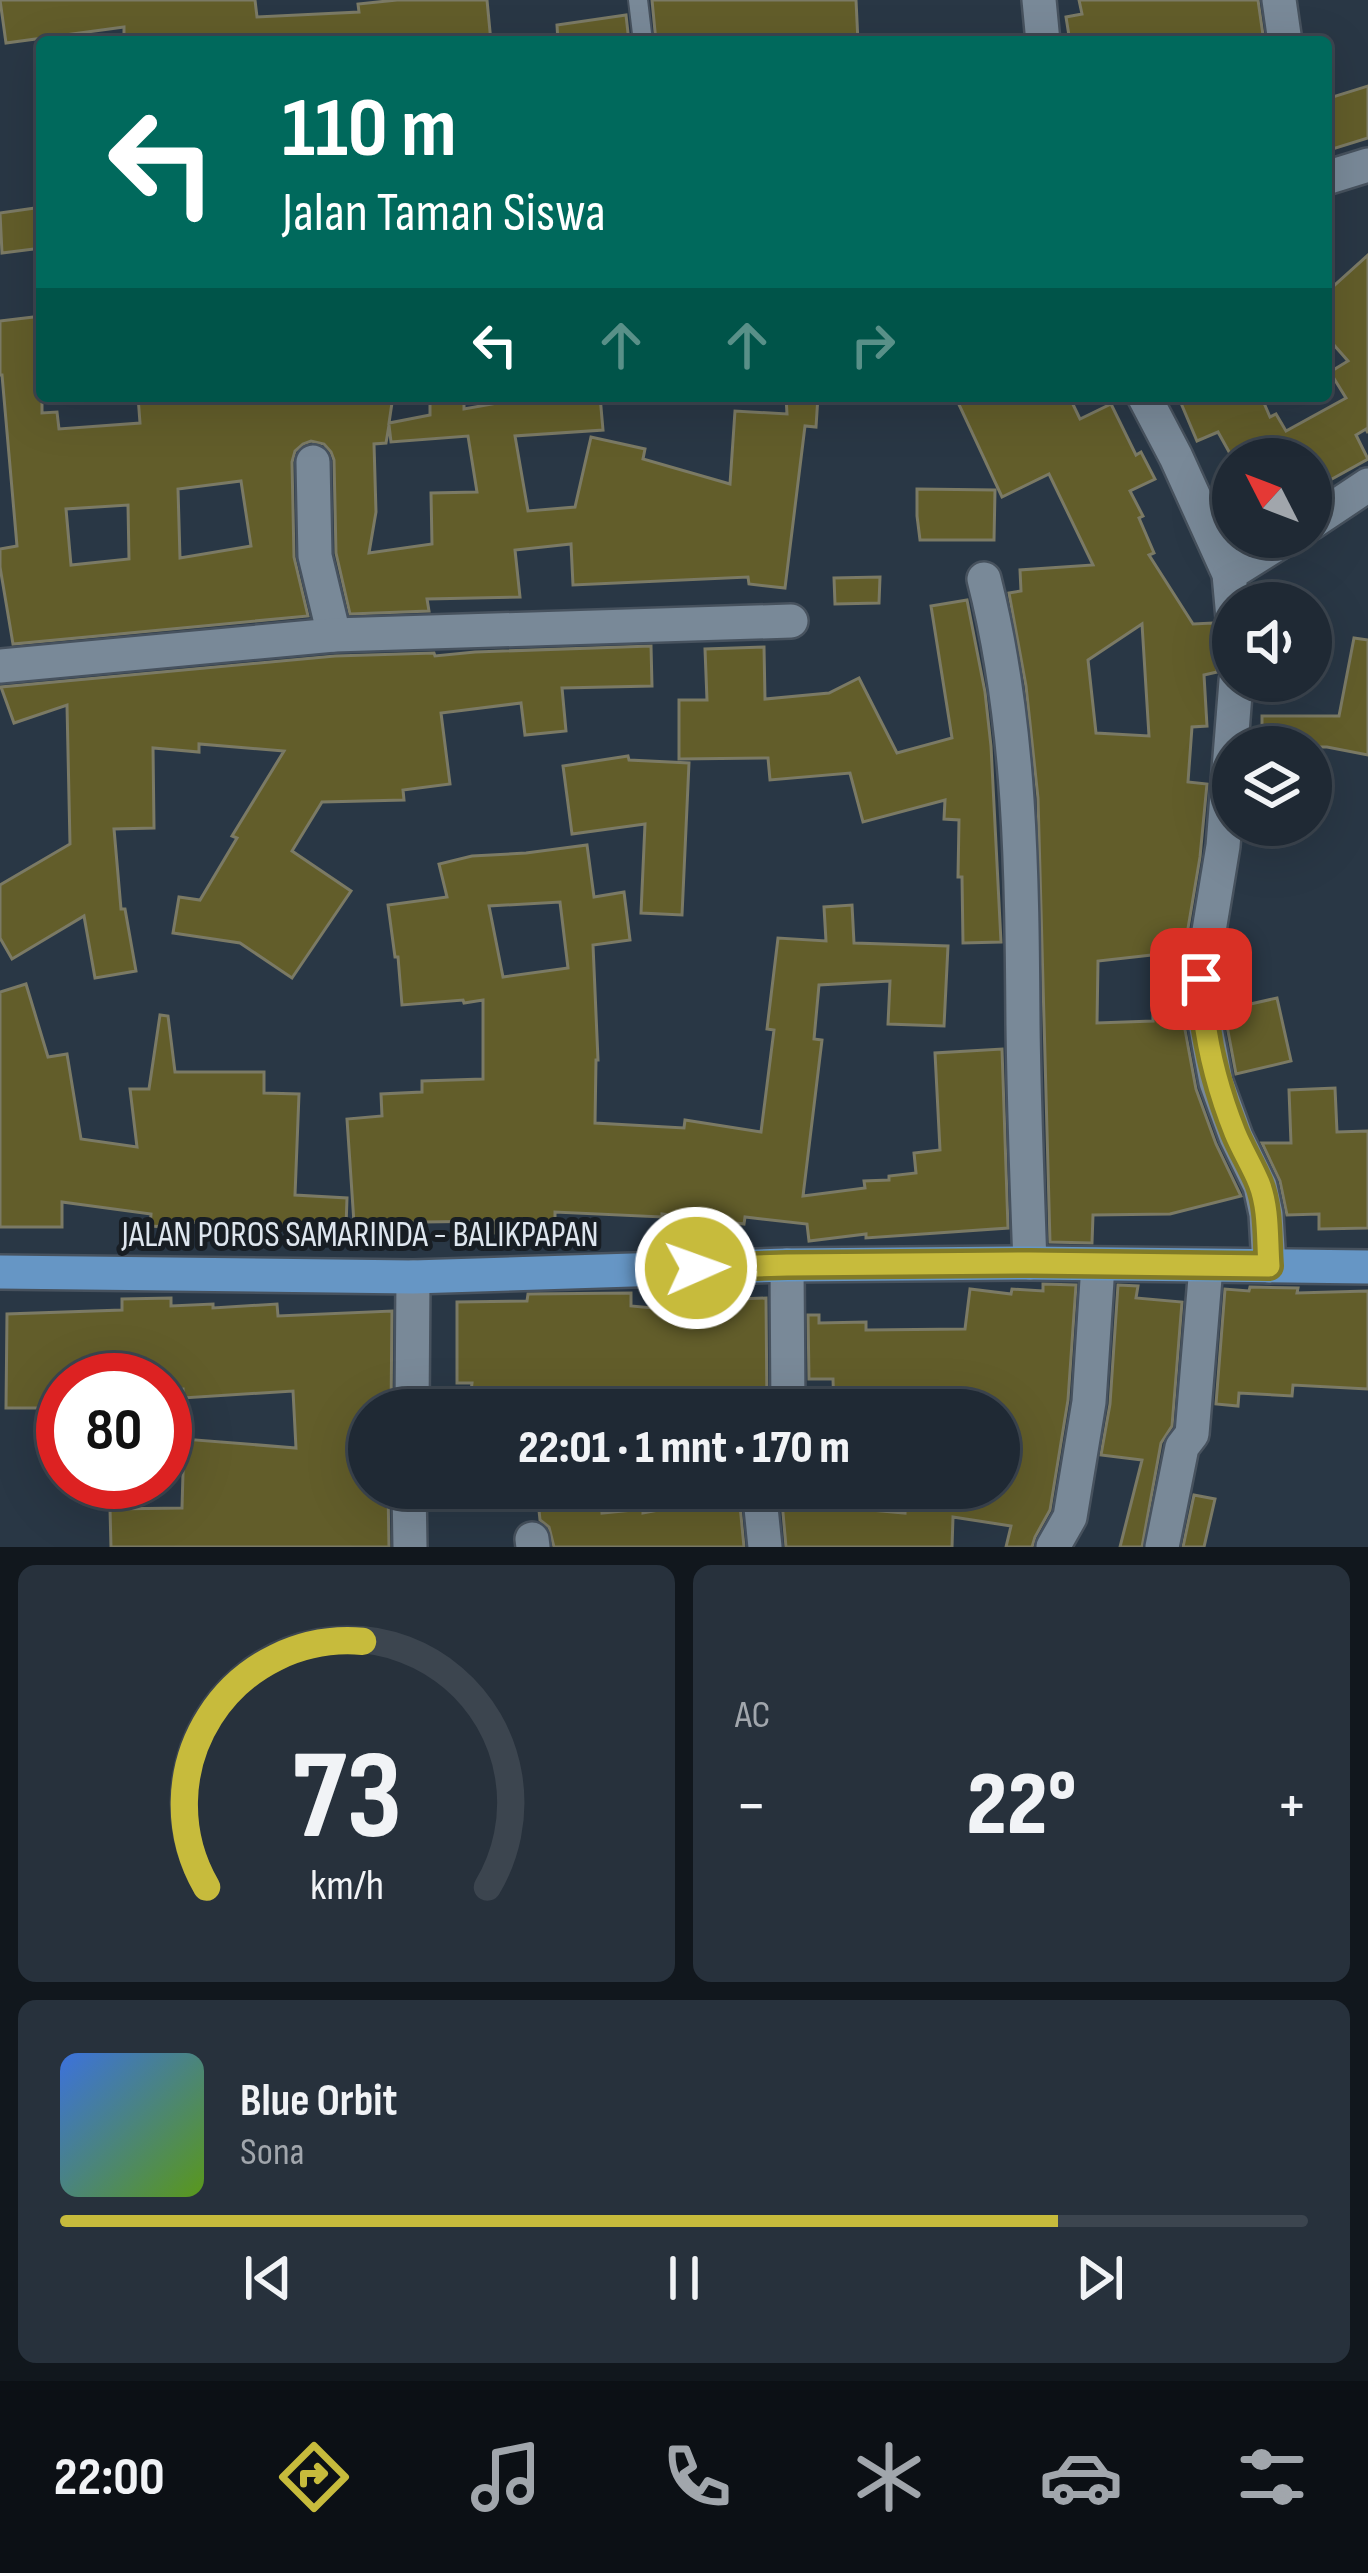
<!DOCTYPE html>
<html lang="id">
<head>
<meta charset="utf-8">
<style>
	body { margin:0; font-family:"Sofia Sans Condensed",sans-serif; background:#27313c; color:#f1f3f6; height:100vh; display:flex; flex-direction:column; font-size:45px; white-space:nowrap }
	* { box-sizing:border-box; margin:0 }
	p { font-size:39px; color:#a1a6ac }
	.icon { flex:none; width:66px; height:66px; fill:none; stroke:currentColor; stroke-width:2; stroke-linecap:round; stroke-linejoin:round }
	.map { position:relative; height:1547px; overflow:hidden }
	.panel { display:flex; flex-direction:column; gap:18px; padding:18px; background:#11171d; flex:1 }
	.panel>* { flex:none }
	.banner { position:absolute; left:36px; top:36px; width:1296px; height:366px; border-radius:12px; box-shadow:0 12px 48px #0002,0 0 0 3px #3c454f; background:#00695c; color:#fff; overflow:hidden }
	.needle { width:78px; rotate:312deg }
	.tools { position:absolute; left:1212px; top:438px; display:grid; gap:24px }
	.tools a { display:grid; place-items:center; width:120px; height:120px; border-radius:50%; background:#1f2934; box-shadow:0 12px 48px #0002,0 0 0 3px #3c454f; font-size:60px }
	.speed { position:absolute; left:36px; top:1353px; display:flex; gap:24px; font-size:60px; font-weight:700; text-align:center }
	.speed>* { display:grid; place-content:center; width:156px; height:156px; border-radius:50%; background:#1f2934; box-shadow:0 12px 48px #0002,0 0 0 3px #3c454f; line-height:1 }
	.speed .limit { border:18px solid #d22; background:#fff; color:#111 }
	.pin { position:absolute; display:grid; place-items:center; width:102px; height:102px; color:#fff; margin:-51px; border-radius:24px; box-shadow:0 6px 18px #0006 }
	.me { position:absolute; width:132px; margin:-66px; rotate:88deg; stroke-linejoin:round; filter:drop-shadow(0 0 9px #0008) }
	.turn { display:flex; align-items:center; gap:42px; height:252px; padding:0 48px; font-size:54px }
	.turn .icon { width:156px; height:156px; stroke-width:2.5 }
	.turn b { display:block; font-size:84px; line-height:102px }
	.lanes { display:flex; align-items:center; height:114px; padding:0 48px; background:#0003; justify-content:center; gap:60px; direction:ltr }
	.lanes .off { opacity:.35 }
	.big { font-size:90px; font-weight:800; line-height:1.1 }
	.panel .card { flex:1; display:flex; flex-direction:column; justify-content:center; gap:18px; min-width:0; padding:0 42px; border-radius:18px; background:#27313c }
	.panel .dial { align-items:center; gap:0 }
	.dial svg { height:312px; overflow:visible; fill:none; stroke:#3c454f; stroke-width:7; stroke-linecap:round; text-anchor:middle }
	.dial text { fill:#f1f3f6; stroke:none }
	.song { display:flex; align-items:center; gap:36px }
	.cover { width:144px; height:144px; border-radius:18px; background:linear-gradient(135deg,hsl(220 70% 55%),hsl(90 70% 35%)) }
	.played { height:12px; border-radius:6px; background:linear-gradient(90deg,#c7bb3c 80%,#3c454f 80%) }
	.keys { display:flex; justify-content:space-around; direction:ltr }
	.heat { display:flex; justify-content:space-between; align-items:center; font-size:66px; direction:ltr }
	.panel .tiles { flex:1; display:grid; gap:18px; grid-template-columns:1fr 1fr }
	.card:last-child { grid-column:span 2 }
	.trip { position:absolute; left:348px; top:1389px; width:672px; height:120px; border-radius:60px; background:#1f2934; box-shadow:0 12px 48px #0002,0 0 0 3px #3c454f; font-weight:800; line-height:120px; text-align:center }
	.tabs { display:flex; height:192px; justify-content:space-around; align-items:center; background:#0c1015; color:#a1a6ac }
	.tabs .icon { width:84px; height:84px }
	.tabs .current { color:#c7bb3c }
	.tabs b { font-size:54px; color:#f1f3f6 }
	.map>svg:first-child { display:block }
	.building { fill:#625d2a; stroke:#7b7a65; stroke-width:3; fill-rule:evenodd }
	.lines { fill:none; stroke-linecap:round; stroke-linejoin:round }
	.service-casing { stroke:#47525e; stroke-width:22 }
	.minor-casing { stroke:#47525e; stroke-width:38 }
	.trunk-casing { stroke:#47525e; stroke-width:38 }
	.service { stroke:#798998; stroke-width:18 }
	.minor { stroke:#798998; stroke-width:33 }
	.trunk { stroke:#6696c5; stroke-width:33 }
	.route-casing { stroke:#817a27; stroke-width:30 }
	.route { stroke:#c7bb3c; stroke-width:21 }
	.labels { text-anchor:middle; stroke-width:10; stroke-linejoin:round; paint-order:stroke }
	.street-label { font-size:36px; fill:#dee6ef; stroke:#181e24 }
</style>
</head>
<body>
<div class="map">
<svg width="1368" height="1547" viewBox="0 0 1368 1547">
	<rect width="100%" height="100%" fill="#293745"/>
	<g class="building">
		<path d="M0 0H255L257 17 359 12 358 4 397 0H487L491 42H124V27L6 43Z"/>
		<path d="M652 0H856L858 42H656Z"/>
		<path d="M1079 0H1258L1264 42H1070L1066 17 1082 14Z"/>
		<path d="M626 15 629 42H558L557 25Z"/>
		<path d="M1368 86V138L1326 151V99Z"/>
		<path d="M42 207V248L2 253 0 213Z"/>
		<path d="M1368 255V433L1366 429 1356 435 1368 459 1323 484 1311 459H1307L1306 455 1300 457 1302 459H1233L1218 432 1197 441 1178 396H1261L1270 417 1276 414 1286 431 1346 398 1330 372 1348 361 1326 336V293Z"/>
		<path d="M42 316V413L57 412 59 429 140 423 138 396H393L389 423 430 415V396H464V409L537 396H600L603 430 515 436 528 511 575 507 591 437 645 449 643 459 730 484 735 411 787 414 786 396H818L816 427 805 426 785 588 749 584 748 577 573 585 571 544 515 550 520 597 427 599 429 611 350 614 336 553 334 460 331 452 324 444 311 441 303 444 295 451 292 462 294 557 308 616 13 644 0 567V549L17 546 2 375H0V321ZM389 425 391 442 468 436 477 492 431 493 432 544 369 553 376 512 374 444 386 443ZM241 481 251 546 180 558 178 489ZM128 505 129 559 71 565 66 509Z"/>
		<path d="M955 396H1069L1080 419 1111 404 1136 455 1141 452 1155 479 1130 491 1143 516 1139 518 1154 553 1149 555 1193 624 1213 623 1216 630 1217 672 1204 675 1207 726 1192 727 1188 782 1207 784 1200 857 1180 976 1181 1008 1196 1089 1216 1144 1241 1196 1170 1214 1093 1215 1092 1243 1050 1242 1038 798 1026 686 1009 593 1021 591 1020 570 1093 565 1049 474 1002 497ZM1142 624 1149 736 1096 733 1088 660ZM1152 955 1153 1021 1097 1023 1098 961Z"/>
		<path d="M917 489 995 490 994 540H920L917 516Z"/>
		<path d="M880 577 879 603 835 604 834 578Z"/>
		<path d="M967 600 985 692 991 746 1001 942 963 943 962 877H958L959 820 944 819 945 800 863 822 850 773 770 780 768 758 679 759V700H707L705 649 764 647 765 699 829 693 859 678 897 753 952 738 931 606Z"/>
		<path d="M1354 638 1368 640V755L1327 747H1262V716H1339Z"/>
		<path d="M651 646 652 686 562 688 566 731 525 735 521 703 441 713 450 784 403 790 404 800 322 802 292 851 351 891 292 978 240 943 173 933 179 897 200 900 237 838 232 836 284 751 199 744V752L153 748 154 828 114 829 121 909H125L136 971 95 978 84 916 12 959 0 938V885L70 844 67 705 14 723 1 687 335 656 434 653 435 656 475 652Z"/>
		<path d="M628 756 629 760 689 763 682 915 641 913 645 824 572 834 563 766Z"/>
		<path d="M587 845 594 897 624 892 630 940 593 945 598 1060H596L595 1123 684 1128 685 1120 761 1132 774 1030 767 1029 778 938 826 941 824 907 852 905 854 943 948 946 944 1026 888 1024 890 981 819 985 814 1039 822 1040 803 1196 865 1188 864 1181 889 1180V1176L916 1173 914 1153 940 1150 935 1053 1002 1049 1008 1228 866 1238V1234L809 1241 807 1224 745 1217 744 1224 662 1214V1217L555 1212V1226L522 1225 521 1233H494V1221L354 1223 347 1119 382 1116 381 1094 422 1092V1081L483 1079V1000L464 1003 463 1000 402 1005 398 957H395L388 905 447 897 439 864 472 856 526 853ZM560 902 568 968 503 977 489 906Z"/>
		<path d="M26 984 48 1057 67 1054 81 1139 137 1147 130 1089H149L160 1015 168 1016 175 1072H264V1093L299 1094 295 1195 347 1198 346 1227 184 1222V1228L150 1226 151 1214 62 1202V1227H0V992Z"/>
		<path d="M1277 998 1291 1061 1236 1074 1224 1010Z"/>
		<path d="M1335 1088 1337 1132 1368 1131V1228L1319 1229V1214L1287 1215 1280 1181 1262 1143H1291L1289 1090Z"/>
		<path d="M1043 1284 1076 1285 1068 1400 1050 1510 1035 1537 1032 1547H1006L1011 1526 953 1517 952 1547H786L782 1502 905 1513 906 1488H999V1410H834L833 1379H809L808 1315H819V1323L866 1322V1330L965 1329 970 1289 1011 1294 1012 1289 1043 1291Z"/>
		<path d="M1118 1285 1138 1286 1136 1298 1182 1302 1172 1426 1161 1443 1142 1547H1120L1142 1460 1101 1455 1110 1404Z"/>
		<path d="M1250 1287 1298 1288 1297 1293 1368 1291V1389L1293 1385 1292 1396 1239 1393 1238 1406 1216 1404 1225 1289 1249 1291Z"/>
		<path d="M737 1291 738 1299 766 1298 767 1410H607V1399L523 1398 521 1410H469L472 1383H457V1302L527 1301 528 1294 631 1293V1306L707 1313 706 1292Z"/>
		<path d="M171 1298V1306L213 1304V1308L277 1304 278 1316 392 1311 391 1410H369V1488H388L389 1547H111L110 1509 182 1508 184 1439 296 1448 293 1391 183 1398V1389L165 1390V1380H122V1376L63 1377V1408H6L7 1314 122 1310V1299Z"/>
		<path d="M569 1488H600L602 1513 643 1509V1513L739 1495 744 1547H554L549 1527 540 1520 537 1491Z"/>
		<path d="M1194 1495 1215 1499 1204 1547H1183Z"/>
	</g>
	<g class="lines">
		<g class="service-casing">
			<path id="service" d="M638 0 643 42"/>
		</g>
		<g class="minor-casing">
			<g id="minor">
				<path d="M1039 0 1043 42"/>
				<path d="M1279 0 1285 42"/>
				<path d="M1326 178 1368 165"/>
				<path d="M1144 396 1176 457 1229 574 1233 618"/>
				<path d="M313 462 315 556 334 635"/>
				<path d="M1311 523 1368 485"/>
				<path d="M1229 574 1288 537"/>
				<path d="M984 579C1021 724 1022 875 1023 1025 1024 1104 1027 1184 1030 1263"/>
				<path d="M0 666 334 635 791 621"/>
				<path d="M1236 681 1223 846 1201 979 1202 1007 1216 1082 1236 1137 1260 1186 1266 1214 1269 1266"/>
				<path d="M787 1265 788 1410"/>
				<path d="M412 1410 413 1277"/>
				<path d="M409 1488 410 1547"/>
				<path d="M759 1488 765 1547"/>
				<path d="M532 1539 533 1547"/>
				<path d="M1053 1547 1070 1517 1089 1402 1098 1265"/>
				<path d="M1162 1547 1182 1447 1192 1434 1206 1266"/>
			</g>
		</g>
		<g class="trunk-casing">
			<path id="trunk" d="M0 1272 413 1277 787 1265 1030 1263 1368 1267"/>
		</g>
		<use href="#service" class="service"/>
		<use href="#minor" class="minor"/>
		<use href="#trunk" class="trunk"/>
	</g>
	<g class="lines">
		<g class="route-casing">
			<path id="route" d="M696 1268 787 1265 1030 1263 1269 1266C1267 1239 1269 1208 1259 1183 1252 1166 1242 1150 1235 1133 1215 1083 1203 1032 1201 979"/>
		</g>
		<use href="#route" class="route"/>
	</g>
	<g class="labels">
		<g class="street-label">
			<text x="360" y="1246">JALAN POROS SAMARINDA - BALIKPAPAN</text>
		</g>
	</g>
</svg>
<div class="tools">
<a><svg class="needle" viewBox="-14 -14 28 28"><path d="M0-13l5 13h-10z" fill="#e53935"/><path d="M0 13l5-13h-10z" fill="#a1a6ac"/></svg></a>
<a><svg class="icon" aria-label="sound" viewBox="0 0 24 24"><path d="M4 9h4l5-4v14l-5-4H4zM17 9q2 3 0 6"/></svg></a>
<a><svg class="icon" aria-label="layers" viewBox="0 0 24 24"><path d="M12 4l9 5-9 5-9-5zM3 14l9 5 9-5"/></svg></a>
</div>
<div class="speed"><div class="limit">80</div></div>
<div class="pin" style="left:1201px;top:979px;background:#d93025"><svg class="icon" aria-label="arrive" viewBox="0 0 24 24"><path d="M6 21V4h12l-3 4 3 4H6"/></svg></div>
<svg class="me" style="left:696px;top:1268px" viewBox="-20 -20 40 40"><circle r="17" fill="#c7bb3c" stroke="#fff" stroke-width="3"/><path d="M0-11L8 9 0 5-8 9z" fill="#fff"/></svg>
<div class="trip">22:01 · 1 mnt · 170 m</div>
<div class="banner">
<div class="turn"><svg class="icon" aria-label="left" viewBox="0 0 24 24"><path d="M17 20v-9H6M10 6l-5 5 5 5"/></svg><div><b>110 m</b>Jalan Taman Siswa</div></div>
<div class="lanes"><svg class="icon" aria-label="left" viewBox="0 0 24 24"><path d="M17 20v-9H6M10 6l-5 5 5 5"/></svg><svg class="icon off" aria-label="ahead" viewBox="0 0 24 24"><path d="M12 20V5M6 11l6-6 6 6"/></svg><svg class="icon off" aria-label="ahead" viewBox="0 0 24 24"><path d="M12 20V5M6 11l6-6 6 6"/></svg><svg class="icon off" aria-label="right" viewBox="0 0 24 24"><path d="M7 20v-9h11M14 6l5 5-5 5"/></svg></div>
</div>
</div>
<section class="panel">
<div class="tiles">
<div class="card dial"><svg viewBox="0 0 100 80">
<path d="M14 69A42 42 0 1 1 86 69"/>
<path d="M14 69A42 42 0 0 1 54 6" stroke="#c7bb3c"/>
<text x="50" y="56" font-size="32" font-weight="700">73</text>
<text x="50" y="72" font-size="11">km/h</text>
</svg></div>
<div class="card"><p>AC</p>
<div class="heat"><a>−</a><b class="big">22°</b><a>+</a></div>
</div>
<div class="card">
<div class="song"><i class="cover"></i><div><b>Blue Orbit</b><p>Sona</p></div></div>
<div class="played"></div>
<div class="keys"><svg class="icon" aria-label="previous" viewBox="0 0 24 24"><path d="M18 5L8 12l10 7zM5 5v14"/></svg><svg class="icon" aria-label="pause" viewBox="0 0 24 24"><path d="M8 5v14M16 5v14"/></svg><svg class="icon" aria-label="next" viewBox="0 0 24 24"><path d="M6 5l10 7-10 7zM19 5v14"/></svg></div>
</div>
</div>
</section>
<nav class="tabs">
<b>22:00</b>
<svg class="icon current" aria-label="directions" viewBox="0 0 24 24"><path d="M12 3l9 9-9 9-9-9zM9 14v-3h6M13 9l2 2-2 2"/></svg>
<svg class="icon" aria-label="music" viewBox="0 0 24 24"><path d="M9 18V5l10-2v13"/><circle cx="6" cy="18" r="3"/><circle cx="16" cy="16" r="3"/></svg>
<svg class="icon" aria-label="phone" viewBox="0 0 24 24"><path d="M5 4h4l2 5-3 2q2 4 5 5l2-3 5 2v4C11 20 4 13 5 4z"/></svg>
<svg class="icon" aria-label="climate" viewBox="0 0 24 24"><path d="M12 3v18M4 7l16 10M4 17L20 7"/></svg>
<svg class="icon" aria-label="car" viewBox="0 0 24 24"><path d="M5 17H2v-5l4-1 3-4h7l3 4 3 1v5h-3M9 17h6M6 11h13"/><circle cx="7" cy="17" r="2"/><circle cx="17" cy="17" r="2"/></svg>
<svg class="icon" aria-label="filters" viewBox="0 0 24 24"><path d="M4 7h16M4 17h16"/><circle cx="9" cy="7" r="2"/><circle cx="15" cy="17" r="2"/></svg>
</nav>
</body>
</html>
